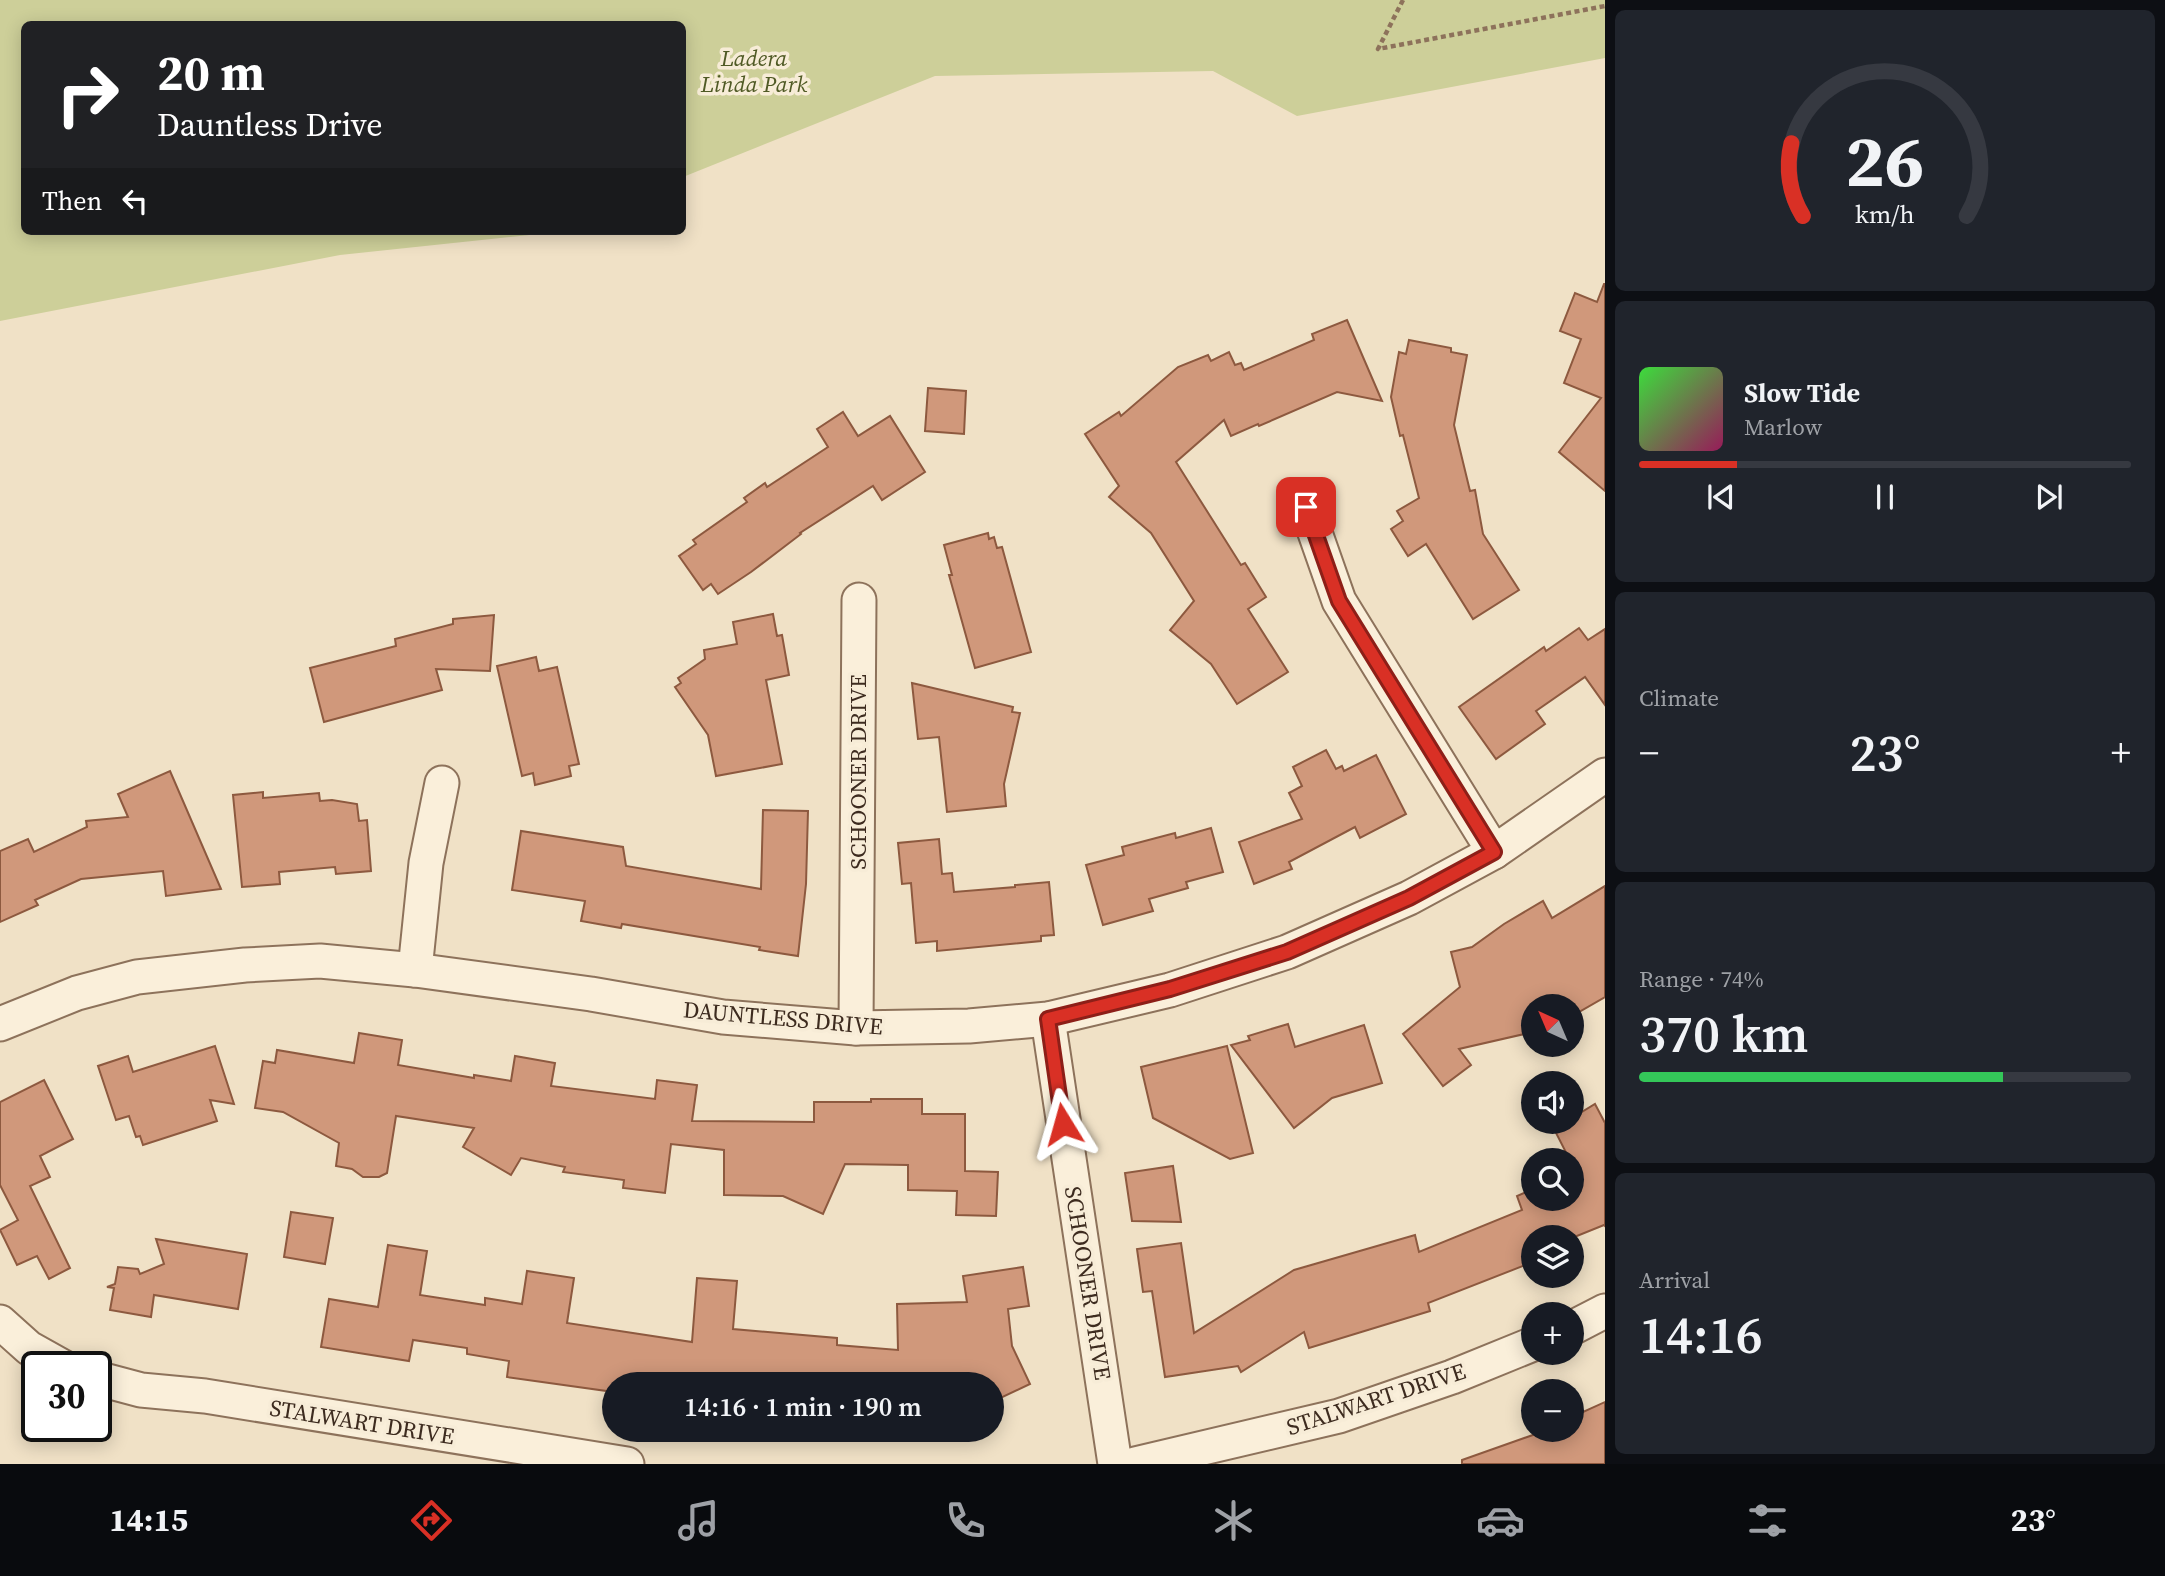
<!DOCTYPE html>
<html lang="en">
<head>
<meta charset="utf-8">
<style>
	body { margin:0; font-family:"Source Serif 4",serif; background:#20242c; color:#f1f3f6; height:100vh; display:flex; flex-direction:column; font-size:26px; white-space:nowrap }
	* { box-sizing:border-box; margin:0 }
	p { font-size:23px; color:#9ea1a6 }
	.icon { flex:none; width:38px; height:38px; fill:none; stroke:currentColor; stroke-width:2; stroke-linecap:round; stroke-linejoin:round }
	.map { position:relative; flex:1; overflow:hidden }
	.sheet { display:flex; flex-direction:column; gap:10px; padding:10px; background:#0d0f14; width:560px }
	.sheet>* { flex:none }
	.top-card { position:absolute; left:21px; top:21px; width:665px; height:214px; border-radius:10px; box-shadow:0 4px 18px #0003; background:#202124; color:#fff; overflow:hidden }
	.needle { width:46px; rotate:316deg }
	.controls { position:absolute; left:1521px; top:994px; display:grid; gap:14px }
	.controls a { display:grid; place-items:center; width:63px; height:63px; border-radius:50%; background:#171b24; box-shadow:0 4px 18px #0003; font-size:35px }
	.speed { position:absolute; left:21px; top:1351px; display:flex; gap:14px; font-size:35px; font-weight:700; text-align:center }
	.speed>* { display:grid; place-content:center; width:91px; height:91px; border-radius:50%; background:#171b24; box-shadow:0 4px 18px #0003; line-height:1 }
	.speed .limit { border:4px solid #111; border-radius:10px; background:#fff; color:#111 }
	.pin { position:absolute; display:grid; place-items:center; width:60px; height:60px; color:#fff; margin:-30px; border-radius:14px; box-shadow:0 4px 10px #0006 }
	.me { position:absolute; width:77px; margin:-38px; rotate:352deg; stroke-linejoin:round; filter:drop-shadow(0 0 5px #0008) }
	.turn { display:flex; align-items:center; gap:24px; height:147px; padding:0 21px; font-size:32px }
	.turn .icon { width:91px; height:91px; stroke-width:2.5 }
	.turn b { display:block; font-size:49px; line-height:60px }
	.then { display:flex; align-items:center; height:66px; padding:0 21px; background:#0003; gap:14px; font-size:26px }
	.big { font-size:52px; font-weight:600; line-height:1.1 }
	.sheet .tile { flex:1; display:flex; flex-direction:column; justify-content:center; gap:10px; min-width:0; padding:0 24px; border-radius:10px; background:#20242c }
	.sheet .dial { align-items:center; gap:0 }
	.dial svg { height:182px; overflow:visible; fill:none; stroke:#363941; stroke-width:7; stroke-linecap:round; text-anchor:middle }
	.dial text { fill:#f1f3f6; stroke:none }
	.song { display:flex; align-items:center; gap:21px }
	.cover { width:84px; height:84px; border-radius:10px; background:linear-gradient(135deg,hsl(120 70% 55%),hsl(330 70% 35%)) }
	.played { height:7px; border-radius:4px; background:linear-gradient(90deg,#d93025 20%,#363941 20%) }
	.keys { display:flex; justify-content:space-around; direction:ltr }
	.heat { display:flex; justify-content:space-between; align-items:center; font-size:38px; direction:ltr }
	.charge { height:10px; border-radius:5px; background:linear-gradient(90deg,#34c759 74%,#363941 0) }
	.trip { position:absolute; left:602px; top:1372px; width:402px; height:70px; border-radius:35px; background:#171b24; box-shadow:0 4px 18px #0003; font-weight:600; line-height:70px; text-align:center }
	.tabs { display:flex; height:112px; justify-content:space-around; align-items:center; background:#090b0e; color:#9ea1a6 }
	.tabs .icon { width:49px; height:49px }
	.tabs .on { color:#d93025 }
	.tabs b { font-size:32px; color:#f1f3f6 }
	main { display:flex; flex:1; min-height:0 }
	.map>svg:first-child { display:block }
	.green { fill:#cdcf99 }
	.building { fill:#d0987b; stroke:#8d593f; stroke-width:2 }
	.lines { fill:none; stroke-linecap:round; stroke-linejoin:round }
	.minor-casing { stroke:#8d725b; stroke-width:37 }
	.path { stroke:#8d725b; stroke-width:4.5; stroke-dasharray:5 3.5; stroke-linecap:butt }
	.minor { stroke:#faefda; stroke-width:33 }
	.route-casing { stroke:#8d1f18; stroke-width:18 }
	.route { stroke:#d93025; stroke-width:12 }
	.labels { text-anchor:middle; stroke-width:7; stroke-linejoin:round; paint-order:stroke }
	.park-label { font-size:23px; font-style:italic; fill:#505a25; stroke:#f7ecd7 }
	.street-label { font-size:23px; fill:#3d2b1f; stroke:#f7ecd7 }
</style>
</head>
<body>
<main>
<div class="map">
<svg width="1605" height="1464" viewBox="0 0 1605 1464">
	<rect width="100%" height="100%" fill="#f0e1c6"/>
	<path class="green" d="M0 0H1605V58L1297 116 1213 71 935 76 683 177 682 24H24V231H547L539 234 340 255 0 321Z"/>
	<g class="building">
		<path d="M1604 284H1605V491L1559 452 1601 398 1564 383 1581 339 1560 331 1575 293 1597 302Z"/>
		<path d="M1347 320 1382 401 1337 392 1259 426 1258 424 1231 436 1224 420 1176 462 1241 565 1245 563 1266 597 1248 609 1288 672 1237 704 1211 664 1170 630 1194 601 1151 533 1109 497 1119 486 1085 434 1119 412 1121 416 1178 367 1208 355 1211 361 1229 352 1235 365 1241 363 1244 370 1314 340 1312 334Z"/>
		<path d="M1409 340 1451 348V352L1467 355 1454 425 1470 491 1475 490 1483 534 1519 590 1473 619 1426 544 1408 556 1391 529 1403 521 1397 511 1419 498 1403 435 1400 436 1391 397 1399 352 1406 354Z"/>
		<path d="M928 388 966 391 964 434 925 431Z"/>
		<path d="M843 412 858 436 890 416 925 472 882 500 873 486 800 533 801 534 751 572 718 594 711 584 703 590 679 556 696 544 693 540 747 502 744 498 765 483 767 487 828 447 817 429Z"/>
		<path d="M988 533 989 539 994 537 997 548 1002 547 1031 652 975 668 949 575H952L944 545Z"/>
		<path d="M773 614 777 636 782 635 789 675 766 680 782 764 716 776 708 735 675 687 681 683 678 678 705 659 704 650 737 644 733 622Z"/>
		<path d="M494 615 490 671 436 669 442 690 324 722 310 668 396 646 395 639 453 624V619Z"/>
		<path d="M1579 628 1588 640 1605 629V705L1585 677 1536 711 1545 724 1496 759 1459 707 1544 647 1546 651Z"/>
		<path d="M536 657 539 671 557 667 579 764 569 766 571 776 535 785 533 773 522 776 497 666Z"/>
		<path d="M912 683 1013 707 1012 712 1020 713 1004 784 1006 806 947 812 939 737 918 739Z"/>
		<path d="M1326 750 1336 769 1342 766 1344 771 1376 755 1406 814 1360 838 1355 827 1289 862 1292 869 1254 884 1239 842 1302 819 1289 793 1302 786 1293 767Z"/>
		<path d="M170 771 221 889 166 896 163 871 81 879 35 900 38 905 0 922V851L28 839 34 852 87 827 86 821 128 817 118 794Z"/>
		<path d="M263 792V798L319 793 320 801 332 800 357 804 359 821 367 820 371 871 336 874 335 867 279 872 280 884 242 887 233 795Z"/>
		<path d="M763 810 808 811 806 884 798 956 759 950 760 947 622 924 621 928 581 921 585 901 512 890 521 831 623 847 626 866 761 889Z"/>
		<path d="M1211 828 1223 872 1186 882 1188 888 1149 899 1153 911 1103 925 1086 865 1124 855 1122 847 1175 833 1176 838Z"/>
		<path d="M939 839 942 874 952 873 954 892 1015 887V885L1049 882 1054 935 1041 936V941L937 951V941L916 943 911 883 902 884 898 843Z"/>
		<path d="M1605 886V997L1572 1016V1006H1533V1032L1459 1049 1471 1065 1443 1086 1403 1034 1460 987 1451 952 1472 947 1504 924 1543 901 1552 918Z"/>
		<path d="M1288 1024 1295 1047 1364 1025 1382 1083 1332 1098 1294 1128 1231 1045 1250 1040 1248 1036Z"/>
		<path d="M359 1033 402 1040 398 1065 474 1078V1075L511 1081 515 1056 555 1063 551 1086 655 1099 657 1080 697 1085 692 1121 814 1122V1102H871V1099H922V1114H965V1171L998 1172 996 1216 956 1215 957 1191 908 1190V1165L845 1164 823 1214 783 1196 724 1195V1150L671 1144 665 1193 623 1188 624 1180 563 1172 565 1167 521 1158 511 1175 463 1147 474 1128 396 1116 387 1173 379 1177H363L352 1169 336 1166 339 1143 283 1112 255 1108 263 1061 275 1063 277 1050 354 1063Z"/>
		<path d="M215 1046 234 1104 210 1100 217 1121 143 1145 140 1136 136 1137 129 1116 116 1120 98 1066 128 1056 133 1072Z"/>
		<path d="M1227 1046 1253 1153 1230 1159 1153 1118 1141 1067Z"/>
		<path d="M44 1080 73 1139 40 1156 50 1177 30 1186 70 1268 49 1279 37 1256 17 1265 0 1230 18 1220 0 1185V1102Z"/>
		<path d="M1595 1104 1605 1123V1226L1604 1225 1572 1238 1533 1237V1262L1428 1303 1430 1311 1309 1348 1304 1332 1241 1372 1238 1366 1165 1377 1152 1291 1143 1292 1137 1249 1181 1243 1194 1333 1294 1270 1415 1235 1419 1252 1522 1210 1517 1196 1533 1189V1199H1572V1174L1576 1172 1553 1127 1563 1122H1572V1118Z"/>
		<path d="M1173 1166 1181 1222 1132 1221 1125 1173Z"/>
		<path d="M291 1212 333 1218 325 1264 284 1257Z"/>
		<path d="M156 1239 247 1254 238 1309 154 1295 151 1317 110 1310 114 1288 107 1287 115 1284 118 1267 138 1269 140 1274 164 1264Z"/>
		<path d="M388 1245 427 1251 420 1295 485 1305V1298L522 1304 527 1271 574 1278 567 1323 692 1342 697 1278 737 1281 733 1329 837 1338V1345L898 1350 897 1304 967 1302 963 1276 1023 1267 1029 1306 1008 1309 1012 1346 1030 1384 992 1402V1384H778L693 1377 692 1384H614V1392L507 1377 509 1361 467 1354V1348L413 1340 409 1361 321 1347 329 1299 378 1307Z"/>
		<path d="M1605 1402V1464H1462V1460L1547 1430H1572V1417Z"/>
	</g>
	<g class="lines">
		<g class="minor-casing">
			<g id="minor">
				<path d="M1306 507 1339 601 1494 852"/>
				<path d="M415 970 426 863 442 783"/>
				<path d="M1048 1019 1115 1464"/>
				<path d="M0 1024 77 993 137 977 245 965 320 961 415 970 591 994 723 1017 856 1028 969 1026 1048 1019 1170 990 1287 952 1409 898 1494 852 1605 775"/>
				<path d="M856 1028 859 600"/>
				<path d="M0 1322 29 1348 63 1367"/>
				<path d="M1572 1328 1605 1311"/>
				<path d="M96 1378 141 1390 205 1396 627 1464"/>
				<path d="M1135 1464 1339 1416 1452 1377 1533 1344"/>
			</g>
		</g>
		<path class="path" d="M1403 0 1378 49 1605 6"/>
		<use href="#minor" class="minor"/>
	</g>
	<g class="lines">
		<g class="route-casing">
			<path id="route" d="M1063 1124 1048 1019 1170 989 1287 952 1409 898 1494 852 1339 601 1306 507"/>
		</g>
		<use href="#route" class="route"/>
	</g>
	<g class="labels">
		<g class="park-label">
			<text x="754" y="66">Ladera<tspan x="754" dy="26">Linda Park</tspan></text>
		</g>
		<g class="street-label">
			<text transform="translate(858 772) rotate(-90)" y="8">SCHOONER DRIVE</text>
			<text transform="translate(783 1018) rotate(5)" y="8">DAUNTLESS DRIVE</text>
			<text transform="translate(1088 1283) rotate(81)" y="8">SCHOONER DRIVE</text>
			<text transform="translate(1376 1399) rotate(-18)" y="8">STALWART DRIVE</text>
			<text transform="translate(362 1422) rotate(9)" y="8">STALWART DRIVE</text>
		</g>
	</g>
</svg>
<div class="controls">
<a><svg class="needle" viewBox="-14 -14 28 28"><path d="M0-13l5 13h-10z" fill="#e53935"/><path d="M0 13l5-13h-10z" fill="#9ea1a6"/></svg></a>
<a><svg class="icon" aria-label="sound" viewBox="0 0 24 24"><path d="M4 9h4l5-4v14l-5-4H4zM17 9q2 3 0 6"/></svg></a>
<a><svg class="icon" aria-label="search" viewBox="0 0 24 24"><circle cx="10" cy="10" r="6"/><path d="M15 15l6 6"/></svg></a>
<a><svg class="icon" aria-label="layers" viewBox="0 0 24 24"><path d="M12 4l9 5-9 5-9-5zM3 14l9 5 9-5"/></svg></a>
<a>+</a>
<a>−</a>
</div>
<div class="speed"><div class="limit">30</div></div>
<div class="pin" style="left:1306px;top:507px;background:#d93025"><svg class="icon" aria-label="arrive" viewBox="0 0 24 24"><path d="M6 21V4h12l-3 4 3 4H6"/></svg></div>
<svg class="me" style="left:1063px;top:1124px" viewBox="-20 -20 40 40"><path d="M0-17L14 15 0 8-14 15z" fill="#d93025" stroke="#fff" stroke-width="4"/></svg>
<div class="trip">14:16 · 1 min · 190 m</div>
<div class="top-card">
<div class="turn"><svg class="icon" aria-label="right" viewBox="0 0 24 24"><path d="M7 20v-9h11M14 6l5 5-5 5"/></svg><div><b>20 m</b>Dauntless Drive</div></div>
<div class="then">Then<svg class="icon" aria-label="left" viewBox="0 0 24 24"><path d="M17 20v-9H6M10 6l-5 5 5 5"/></svg></div>
</div>
</div>
<section class="sheet">
<div class="tile dial"><svg viewBox="0 0 100 80">
<path d="M14 69A42 42 0 1 1 86 69"/>
<path d="M14 69A42 42 0 0 1 9 37" stroke="#d93025"/>
<text x="50" y="56" font-size="32" font-weight="700">26</text>
<text x="50" y="72" font-size="11">km/h</text>
</svg></div>
<div class="tile">
<div class="song"><i class="cover"></i><div><b>Slow Tide</b><p>Marlow</p></div></div>
<div class="played"></div>
<div class="keys"><svg class="icon" aria-label="previous" viewBox="0 0 24 24"><path d="M18 5L8 12l10 7zM5 5v14"/></svg><svg class="icon" aria-label="pause" viewBox="0 0 24 24"><path d="M8 5v14M16 5v14"/></svg><svg class="icon" aria-label="next" viewBox="0 0 24 24"><path d="M6 5l10 7-10 7zM19 5v14"/></svg></div>
</div>
<div class="tile"><p>Climate</p>
<div class="heat"><a>−</a><b class="big">23°</b><a>+</a></div>
</div>
<div class="tile"><p>Range · 74%</p><b class="big">370 km</b><div class="charge"></div></div>
<div class="tile"><p>Arrival</p><b class="big">14:16</b></div>
</section>
</main>
<nav class="tabs">
<b>14:15</b>
<svg class="icon on" aria-label="directions" viewBox="0 0 24 24"><path d="M12 3l9 9-9 9-9-9zM9 14v-3h6M13 9l2 2-2 2"/></svg>
<svg class="icon" aria-label="music" viewBox="0 0 24 24"><path d="M9 18V5l10-2v13"/><circle cx="6" cy="18" r="3"/><circle cx="16" cy="16" r="3"/></svg>
<svg class="icon" aria-label="phone" viewBox="0 0 24 24"><path d="M5 4h4l2 5-3 2q2 4 5 5l2-3 5 2v4C11 20 4 13 5 4z"/></svg>
<svg class="icon" aria-label="climate" viewBox="0 0 24 24"><path d="M12 3v18M4 7l16 10M4 17L20 7"/></svg>
<svg class="icon" aria-label="car" viewBox="0 0 24 24"><path d="M5 17H2v-5l4-1 3-4h7l3 4 3 1v5h-3M9 17h6M6 11h13"/><circle cx="7" cy="17" r="2"/><circle cx="17" cy="17" r="2"/></svg>
<svg class="icon" aria-label="filters" viewBox="0 0 24 24"><path d="M4 7h16M4 17h16"/><circle cx="9" cy="7" r="2"/><circle cx="15" cy="17" r="2"/></svg>
<b>23°</b>
</nav>
</body>
</html>
